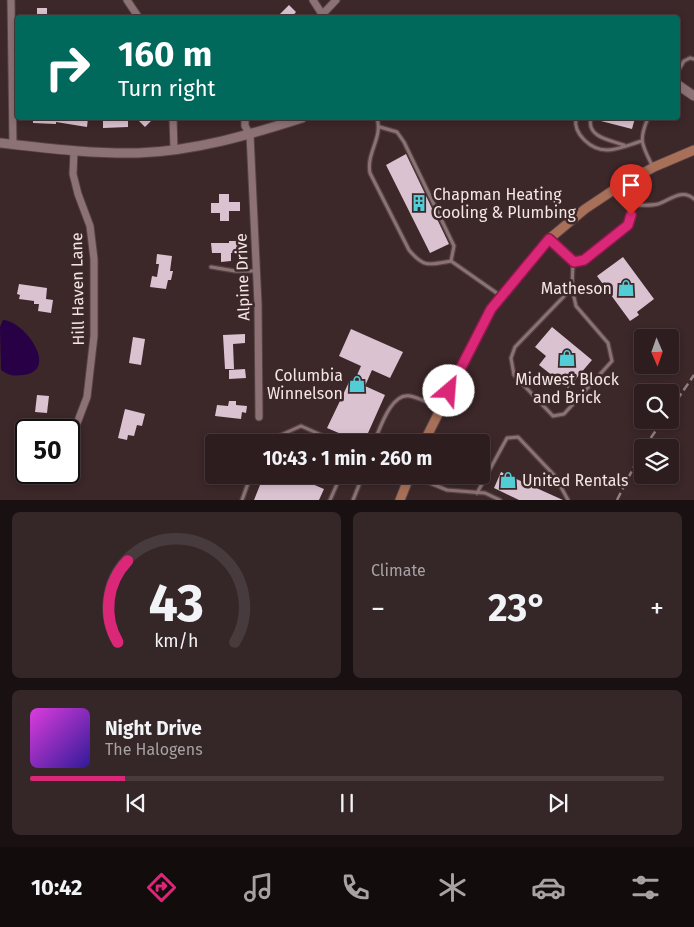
<!DOCTYPE html>
<html lang="en">
<head>
<meta charset="utf-8">
<style>
	body { margin:0; font-family:"Fira Sans",sans-serif; background:#352628; color:#f1f3f6; height:100vh; display:flex; flex-direction:column; font-size:19px; white-space:nowrap }
	* { box-sizing:border-box; margin:0 }
	p { font-size:16px; color:#a7a2a4 }
	.icon { flex:none; width:28px; height:28px; fill:none; stroke:currentColor; stroke-width:2; stroke-linecap:round; stroke-linejoin:round }
	.map { position:relative; height:500px; overflow:hidden }
	.panel { display:flex; flex-direction:column; gap:12px; padding:12px; background:#191011; flex:1 }
	.panel>* { flex:none }
	.top-card { position:absolute; left:15px; top:15px; width:665px; height:105px; border-radius:5px; box-shadow:0 2px 8px #0003,0 0 0 1px #483b3d; background:#00695c; color:#fff; overflow:hidden }
	.needle { width:32px; rotate:178deg }
	.controls { position:absolute; left:634px; top:329px; display:grid; gap:10px }
	.controls a { display:grid; place-items:center; width:45px; height:45px; border-radius:5px; background:#2d1d1f; box-shadow:0 2px 8px #0003,0 0 0 1px #483b3d; font-size:25px }
	.speed { position:absolute; left:15px; top:419px; display:flex; gap:10px; font-size:25px; font-weight:700; text-align:center }
	.speed>* { display:grid; place-content:center; width:65px; height:65px; border-radius:50%; background:#2d1d1f; box-shadow:0 2px 8px #0003,0 0 0 1px #483b3d; line-height:1 }
	.speed .limit { border:2px solid #111; border-radius:8px; background:#fff; color:#111 }
	.pin { position:absolute; display:grid; place-items:center; width:42px; height:42px; color:#fff; margin:-51px -21px; border-radius:50% 50% 50% 0; rotate:-45deg; box-shadow:0 0 5px #0007 }
	.pin .icon { rotate:45deg }
	.me { position:absolute; width:55px; margin:-28px; rotate:27deg; stroke-linejoin:round; filter:drop-shadow(0 0 4px #0008) }
	.turn { display:flex; align-items:center; gap:18px; height:105px; padding:0 20px; font-size:22px }
	.turn .icon { width:65px; height:65px; stroke-width:2.5 }
	.turn b { display:block; font-size:35px; line-height:42px }
	.big { font-size:38px; font-weight:700; line-height:1.1 }
	.panel .card { flex:1; display:flex; flex-direction:column; justify-content:center; gap:8px; min-width:0; padding:0 18px; border-radius:8px; background:#352628 }
	.panel .dial { align-items:center; gap:0 }
	.dial svg { height:130px; overflow:visible; fill:none; stroke:#483b3d; stroke-width:7; stroke-linecap:round; text-anchor:middle }
	.dial text { fill:#f1f3f6; stroke:none }
	.song { display:flex; align-items:center; gap:15px }
	.cover { width:60px; height:60px; border-radius:8px; background:linear-gradient(135deg,hsl(300 70% 55%),hsl(250 70% 35%)) }
	.played { height:5px; border-radius:2px; background:linear-gradient(90deg,#db2777 15%,#483b3d 15%) }
	.keys { display:flex; justify-content:space-around; direction:ltr }
	.heat { display:flex; justify-content:space-between; align-items:center; font-size:28px; direction:ltr }
	.panel .tiles { flex:1; display:grid; gap:12px; grid-template-columns:1fr 1fr }
	.card:last-child { grid-column:span 2 }
	.trip { position:absolute; left:205px; top:434px; width:285px; height:50px; border-radius:5px; background:#2d1d1f; box-shadow:0 2px 8px #0003,0 0 0 1px #483b3d; font-weight:700; line-height:50px; text-align:center }
	.tabs { display:flex; height:80px; justify-content:space-around; align-items:center; background:#120c0c; color:#a7a2a4 }
	.tabs .icon { width:35px; height:35px }
	.tabs .active { color:#db2777 }
	.tabs b { font-size:22px; color:#f1f3f6 }
	.map>svg:first-child { display:block }
	.water { fill:#280045 }
	.building { fill:#dac2d1 }
	.lines { fill:none; stroke-linecap:round; stroke-linejoin:round }
	.service-casing { stroke:#554344; stroke-width:5.5 }
	.minor-casing { stroke:#554344; stroke-width:9 }
	.tertiary-casing { stroke:#554344; stroke-width:11 }
	.secondary-casing { stroke:#554344; stroke-width:11 }
	.service { stroke:#8c7274; stroke-width:3 }
	.minor { stroke:#8c7274; stroke-width:7 }
	.tertiary { stroke:#8c7274; stroke-width:9 }
	.secondary { stroke:#a87058; stroke-width:9 }
	.rail { stroke:#927f80; stroke-width:2.5; stroke-dasharray:8 4; stroke-linecap:butt }
	.route-casing { stroke:#8e194d; stroke-width:12 }
	.route { stroke:#db2777; stroke-width:9 }
	.labels { text-anchor:middle; stroke-width:5; stroke-linejoin:round; paint-order:stroke }
	.poi-label { font-size:16px; fill:#f5e6e6; stroke:#3c2729; text-anchor:start }
	.street-label { font-size:16px; fill:#f5e6e6; stroke:#3c2729 }
</style>
</head>
<body>
<div class="map">
<svg width="694" height="500" viewBox="0 0 694 500">
	<rect width="100%" height="100%" fill="#3c2729"/>
	<path class="water" d="M3 320C25 321 60 371 23 375 12 376 10 376 1 370L0 327Z"/>
	<g class="building">
		<path d="M289 5 296 12 291 18H276Z"/>
		<rect x="37" y="8" width="10" height="10"/>
		<path d="M33 118H88L87 127 56 122V124L33 123Z"/>
		<path d="M103 118H128V127L103 128Z"/>
		<path d="M136 118H154L145 127Z"/>
		<path d="M597 118H635L632 129 597 120Z"/>
		<path d="M406 154 449 244 430 253 386 165Z"/>
		<path d="M219 194H229V202H240V211H229V221H220V213H211V203H219Z"/>
		<path d="M229 241H242L243 252 231 253V261L221 262V253H212L211 243H229Z"/>
		<path d="M157 254 172 256 170 271H173L171 280H168L166 289 150 287 152 276 157 277 159 264H156Z"/>
		<path d="M623 257 654 299 637 312 639 315 630 321 597 276Z"/>
		<path d="M19 284 47 288 46 299 53 300 51 313 38 311 39 304H34V301L19 299 20 295 17 294Z"/>
		<path d="M552 327 592 360 568 388 539 365 546 356 535 347Z"/>
		<path d="M351 329 403 352 390 378 372 370 365 386 385 395 364 442H360L327 428 350 380 354 382 361 366 339 356Z"/>
		<path d="M245 334V343L233 344 234 369H225L223 335Z"/>
		<path d="M133 337 145 339 141 365 129 363Z"/>
		<path d="M245 369 246 378 229 379V370Z"/>
		<path d="M37 395 49 396 47 413 35 412Z"/>
		<path d="M229 401H236V405L247 406 246 413 242 412 241 419 215 416 217 405 228 406Z"/>
		<path d="M125 409 145 414 142 426 137 425 134 436 128 435 127 440 118 438Z"/>
		<path d="M501 472 563 500H519L494 488Z"/>
		<path d="M264 475H291L324 489 319 500H254Z"/>
	</g>
	<g class="lines">
		<g class="service-casing">
			<g id="service">
				<path d="M678 71 684 61 690 58 694 59"/>
				<path d="M377 118C383 138 366 153 370 173L409 250C424 268 429 265 451 261L501 296"/>
				<path d="M576 118C573 134 591 150 607 150 618 150 631 144 642 141"/>
				<path d="M591 118C586 137 610 140 624 145"/>
				<path d="M648 118C638 141 642 145 653 167"/>
				<path d="M380 127 397 132 404 142 454 246 451 261"/>
				<path d="M622 186 634 205C641 205 651 206 658 204 670 200 682 188 694 199"/>
				<path d="M551 240 573 262 584 260 628 225 634 205"/>
				<path d="M211 267 235 271H256"/>
				<path d="M572 288 515 347 511 358 514 375 553 416 564 414 612 361 608 343 576 306 572 288 573 262"/>
				<path d="M269 442 272 439 301 426 337 442"/>
				<path d="M374 442C380 429 391 392 410 396 420 398 430 404 440 407"/>
				<path d="M410 475 447 490 485 493 500 500"/>
				<path d="M477 493 507 438 518 437 555 476 568 500"/>
				<path d="M242 500 251 475"/>
				<path d="M330 500 341 475"/>
				<path d="M353 500 363 475"/>
			</g>
		</g>
		<g class="minor-casing">
			<g id="minor">
				<path d="M11 0 13 145"/>
				<path d="M127 0 139 18"/>
				<path d="M313 0 322 14"/>
				<path d="M319 18 336 0"/>
				<path d="M173 118 174 150"/>
				<path d="M245 118V126L250 135 258 304 259 417"/>
				<path d="M74 151 73 174 78 194 90 226 94 259V336L87 397 76 426"/>
			</g>
		</g>
		<g class="tertiary-casing">
			<g id="tertiary">
				<path d="M678 85 694 96"/>
				<path d="M0 143C46 148 92 154 138 153 195 151 249 135 302 118"/>
			</g>
		</g>
		<g class="secondary-casing">
			<g id="secondary">
				<path d="M424 442 491 309 549 239 585 209 621 185 654 167 694 150"/>
				<path d="M400 500 410 475"/>
			</g>
		</g>
		<use href="#service" class="service"/>
		<use href="#minor" class="minor"/>
		<use href="#tertiary" class="tertiary"/>
		<use href="#secondary" class="secondary"/>
		<g class="rail">
			<path d="M670 410 694 375"/>
			<path d="M644 448 663 420"/>
			<path d="M617 500 642 451"/>
		</g>
	</g>
	<g class="lines">
		<g class="route-casing">
			<path id="route" d="M449 391 491 309 549 239 574 262 584 260 628 225 631 215"/>
		</g>
		<use href="#route" class="route"/>
	</g>
	<defs>
		<g id="building-bare" transform="scale(1.35)"><path d="M-4-6H4V6H1V3H-1V6H-4ZM-2.5-4.3h1.7v1.8h-1.7ZM.8-4.3h1.7v1.8H.8ZM-2.5-1h1.7V.8h-1.7ZM.8-1h1.7V.8H.8Z" fill="#52ccd5" stroke="#3c2729" stroke-width="2.5" paint-order="stroke"/></g>
		<g id="shop-bare" transform="scale(1.35)"><path d="M-5-2.5h2.3a2.7 3.5 0 0 1 5.4 0H5L5.5 6h-11ZM-1.5-2.5h3a1.5 2.3 0 0 0-3 0Z" fill="#52ccd5" stroke="#3c2729" stroke-width="2.5" paint-order="stroke"/></g>
	</defs>
	<g fill-rule="evenodd">
		<use href="#building-bare" x="419" y="203"/>
		<use href="#shop-bare" x="626" y="288"/>
		<use href="#shop-bare" x="567" y="358"/>
		<use href="#shop-bare" x="357" y="384"/>
		<use href="#shop-bare" x="508" y="480"/>
	</g>
	<g class="labels">
		<g class="poi-label">
			<text x="433" y="200">Chapman Heating<tspan x="433" dy="18">Cooling &amp; Plumbing</tspan></text>
			<text x="612" y="294" text-anchor="end">Matheson</text>
			<text x="343" y="381" text-anchor="end">Columbia<tspan x="343" dy="18">Winnelson</tspan></text>
			<text x="567" y="385" text-anchor="middle">Midwest Block<tspan x="567" dy="18">and Brick</tspan></text>
			<text x="522" y="486">United Rentals</text>
		</g>
		<g class="street-label">
			<text transform="translate(242 277) rotate(-92)" y="6">Alpine Drive</text>
			<text transform="translate(77 289) rotate(-91)" y="6">Hill Haven Lane</text>
		</g>
	</g>
</svg>
<div class="controls">
<a><svg class="needle" viewBox="-14 -14 28 28"><path d="M0-13l5 13h-10z" fill="#e53935"/><path d="M0 13l5-13h-10z" fill="#a7a2a4"/></svg></a>
<a><svg class="icon" aria-label="search" viewBox="0 0 24 24"><circle cx="10" cy="10" r="6"/><path d="M15 15l6 6"/></svg></a>
<a><svg class="icon" aria-label="layers" viewBox="0 0 24 24"><path d="M12 4l9 5-9 5-9-5zM3 14l9 5 9-5"/></svg></a>
</div>
<div class="speed"><div class="limit">50</div></div>
<div class="pin" style="left:631px;top:215px;background:#d93025"><svg class="icon" aria-label="arrive" viewBox="0 0 24 24"><path d="M6 21V4h12l-3 4 3 4H6"/></svg></div>
<svg class="me" style="left:449px;top:391px" viewBox="-20 -20 40 40"><circle r="19" fill="#fff"/><path d="M0-13L10 11 0 6-10 11z" fill="#db2777"/></svg>
<div class="trip">10:43 · 1 min · 260 m</div>
<div class="top-card">
<div class="turn"><svg class="icon" aria-label="right" viewBox="0 0 24 24"><path d="M7 20v-9h11M14 6l5 5-5 5"/></svg><div><b>160 m</b>Turn right</div></div>
</div>
</div>
<section class="panel">
<div class="tiles">
<div class="card dial"><svg viewBox="0 0 100 80">
<path d="M14 69A42 42 0 1 1 86 69"/>
<path d="M14 69A42 42 0 0 1 20 19" stroke="#db2777"/>
<text x="50" y="56" font-size="32" font-weight="700">43</text>
<text x="50" y="72" font-size="11">km/h</text>
</svg></div>
<div class="card"><p>Climate</p>
<div class="heat"><a>−</a><b class="big">23°</b><a>+</a></div>
</div>
<div class="card">
<div class="song"><i class="cover"></i><div><b>Night Drive</b><p>The Halogens</p></div></div>
<div class="played"></div>
<div class="keys"><svg class="icon" aria-label="previous" viewBox="0 0 24 24"><path d="M18 5L8 12l10 7zM5 5v14"/></svg><svg class="icon" aria-label="pause" viewBox="0 0 24 24"><path d="M8 5v14M16 5v14"/></svg><svg class="icon" aria-label="next" viewBox="0 0 24 24"><path d="M6 5l10 7-10 7zM19 5v14"/></svg></div>
</div>
</div>
</section>
<nav class="tabs">
<b>10:42</b>
<svg class="icon active" aria-label="directions" viewBox="0 0 24 24"><path d="M12 3l9 9-9 9-9-9zM9 14v-3h6M13 9l2 2-2 2"/></svg>
<svg class="icon" aria-label="music" viewBox="0 0 24 24"><path d="M9 18V5l10-2v13"/><circle cx="6" cy="18" r="3"/><circle cx="16" cy="16" r="3"/></svg>
<svg class="icon" aria-label="phone" viewBox="0 0 24 24"><path d="M5 4h4l2 5-3 2q2 4 5 5l2-3 5 2v4C11 20 4 13 5 4z"/></svg>
<svg class="icon" aria-label="climate" viewBox="0 0 24 24"><path d="M12 3v18M4 7l16 10M4 17L20 7"/></svg>
<svg class="icon" aria-label="car" viewBox="0 0 24 24"><path d="M5 17H2v-5l4-1 3-4h7l3 4 3 1v5h-3M9 17h6M6 11h13"/><circle cx="7" cy="17" r="2"/><circle cx="17" cy="17" r="2"/></svg>
<svg class="icon" aria-label="filters" viewBox="0 0 24 24"><path d="M4 7h16M4 17h16"/><circle cx="9" cy="7" r="2"/><circle cx="15" cy="17" r="2"/></svg>
</nav>
</body>
</html>
